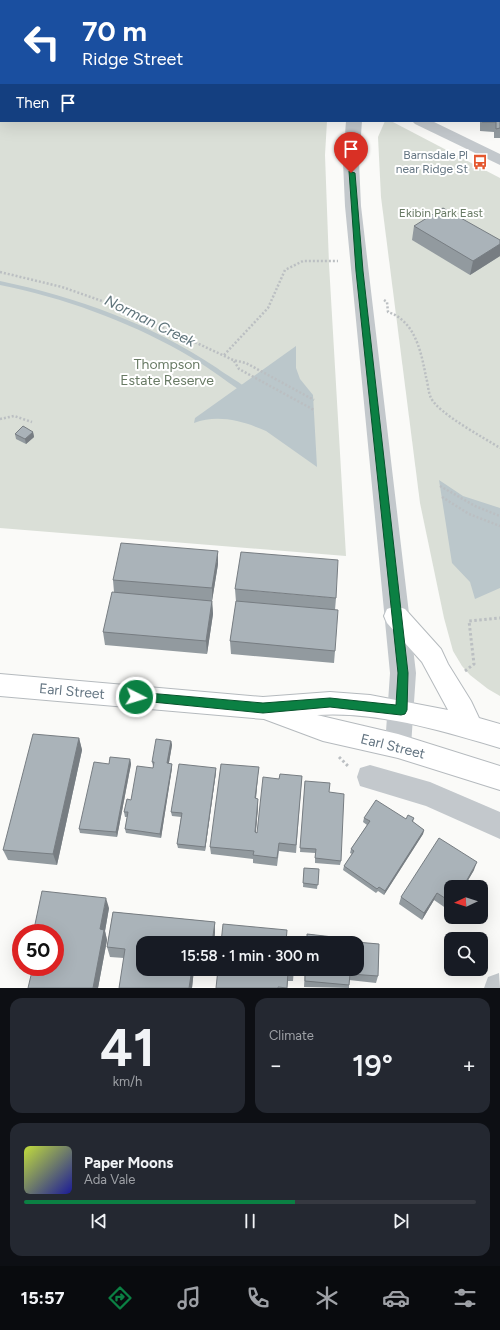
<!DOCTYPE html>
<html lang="en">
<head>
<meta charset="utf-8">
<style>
	body { margin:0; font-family:Figtree,sans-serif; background:#242831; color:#f1f3f6; height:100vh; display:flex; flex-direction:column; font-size:15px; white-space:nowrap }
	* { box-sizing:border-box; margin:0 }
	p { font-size:13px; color:#9ea1a6 }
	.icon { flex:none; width:22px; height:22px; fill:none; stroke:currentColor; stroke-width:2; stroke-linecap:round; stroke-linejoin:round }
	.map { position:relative; height:988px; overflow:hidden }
	.details { display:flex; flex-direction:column; gap:10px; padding:10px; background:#0d0f14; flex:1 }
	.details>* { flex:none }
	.banner { position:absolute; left:0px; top:0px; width:500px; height:122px; box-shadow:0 4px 16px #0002; background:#1a4fa0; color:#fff; overflow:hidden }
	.needle { width:26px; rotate:266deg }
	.buttons { position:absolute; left:444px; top:880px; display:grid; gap:8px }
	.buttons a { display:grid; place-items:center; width:44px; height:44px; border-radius:8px; background:#171b24; box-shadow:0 4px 16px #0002; font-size:20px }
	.speed { position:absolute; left:12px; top:924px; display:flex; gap:8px; font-size:20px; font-weight:700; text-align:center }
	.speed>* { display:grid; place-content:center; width:52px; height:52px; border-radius:50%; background:#171b24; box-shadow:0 4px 16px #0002; line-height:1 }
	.speed .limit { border:6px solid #d22; background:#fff; color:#111 }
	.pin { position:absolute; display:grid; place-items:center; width:34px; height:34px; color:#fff; margin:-41px -17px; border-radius:50% 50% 50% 0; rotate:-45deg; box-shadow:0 0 4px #0007 }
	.pin .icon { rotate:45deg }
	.me { position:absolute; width:44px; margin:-22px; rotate:95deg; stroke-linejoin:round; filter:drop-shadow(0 0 3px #0008) }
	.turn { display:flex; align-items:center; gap:14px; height:84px; padding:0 16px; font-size:18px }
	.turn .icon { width:52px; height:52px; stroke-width:2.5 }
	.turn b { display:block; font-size:28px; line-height:34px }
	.then { display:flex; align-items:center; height:38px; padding:0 16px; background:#0003; gap:8px; font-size:15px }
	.big { font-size:30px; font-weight:600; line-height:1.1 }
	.details .widget { flex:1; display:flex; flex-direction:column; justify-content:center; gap:6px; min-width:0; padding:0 14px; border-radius:12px; background:#242831 }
	.details .dial { align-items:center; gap:0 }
	.dial b { font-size:52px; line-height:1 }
	.song { display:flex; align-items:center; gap:12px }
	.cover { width:48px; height:48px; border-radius:6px; background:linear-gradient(135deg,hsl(70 70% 55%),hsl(240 70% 35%)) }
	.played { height:4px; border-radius:2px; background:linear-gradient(90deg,#0b8043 60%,#363941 60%) }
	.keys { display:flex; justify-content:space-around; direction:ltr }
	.heat { display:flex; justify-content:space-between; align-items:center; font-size:22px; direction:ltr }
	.details .tiles { flex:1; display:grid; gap:10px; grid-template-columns:1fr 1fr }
	.widget:last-child { grid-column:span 2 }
	.trip { position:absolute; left:136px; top:936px; width:228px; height:40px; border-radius:12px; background:#171b24; box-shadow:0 4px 16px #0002; font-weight:600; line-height:40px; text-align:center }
	.dock { display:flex; height:64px; justify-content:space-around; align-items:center; background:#090b0e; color:#9ea1a6 }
	.dock .icon { width:28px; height:28px }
	.dock .active { color:#0b8043 }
	.dock b { font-size:18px; color:#f1f3f6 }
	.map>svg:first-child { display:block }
	.green { fill:#dadfd7 }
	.water { fill:#bbc7cb }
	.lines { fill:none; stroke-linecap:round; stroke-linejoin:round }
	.stream { fill:#bbc7cb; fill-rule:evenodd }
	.major-casing { stroke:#b5babe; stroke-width:2 }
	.path-far1 { stroke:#bbbfc2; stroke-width:2.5; stroke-dasharray:2 2; stroke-linecap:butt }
	.path { stroke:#bbbfc2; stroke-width:3; stroke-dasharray:2.5 2.5; stroke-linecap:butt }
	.minor { fill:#c3c8cc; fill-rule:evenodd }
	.major { fill:#fff; fill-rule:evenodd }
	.wall { fill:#929a9f }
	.shaded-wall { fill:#777d82 }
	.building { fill:#aab3b9; stroke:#777d82 }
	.route { fill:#0b8043; stroke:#07532c }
	.labels { text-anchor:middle; stroke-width:4; stroke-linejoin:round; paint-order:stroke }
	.far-poi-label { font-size:12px; fill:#657683; stroke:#fff; text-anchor:end }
	.far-park-label { font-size:12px; fill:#687a64; stroke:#fff }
	.park-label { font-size:14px; fill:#687a64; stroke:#fff }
	.street-label { font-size:14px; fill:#657683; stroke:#fff }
	.water-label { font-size:15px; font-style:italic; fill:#60757c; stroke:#fff }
</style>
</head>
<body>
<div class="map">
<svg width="500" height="988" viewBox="0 0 500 988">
	<rect width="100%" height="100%" fill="#fafaf8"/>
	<g class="green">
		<path d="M0 0H41L1 1V121H327L325 155 329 264 346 556 0 528Z"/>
		<path d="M385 121H391L500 178V696L488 689 470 675 462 666 453 651 444 618 420 503 381 197 378 137Z"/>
	</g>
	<g class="water">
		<path d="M296 346V368L300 379 313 395 317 467 266 431C243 421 218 414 194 423L195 418Z"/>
		<path d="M439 480 463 496 500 508V588L475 599 470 582 452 563Z"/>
	</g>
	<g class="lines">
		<path class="stream" d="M0 281C77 297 151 324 217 368 226 375 242 383 249 391L246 393H244C223 379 204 364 182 352 125 320 64 298 0 285Z"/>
		<g class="major-casing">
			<path id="major" d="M396 606 405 609 441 649 448 664 471 701 479 718 500 724V748C443 731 377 711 317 715L398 734 500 766V790L398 758 323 741 264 719 0 696V674L263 697 330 692 370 695 448 710 422 662 387 623 384 616 387 609Z"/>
		</g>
		<g class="path-far1">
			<path d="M0 272 62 287 122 308 233 360 246 363 314 400"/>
			<path d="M384 300 387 302 388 312C415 321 421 351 426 377 428 383 428 392 431 398 439 414 483 437 500 448"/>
			<path d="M224 355 268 308 285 270 303 261H338"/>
			<path d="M234 361 239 369 314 410"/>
			<path d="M0 419 14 416 32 422"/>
			<path d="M440 486 475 506 500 516"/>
			<path d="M442 497 469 514 500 526"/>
		</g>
		<g class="path">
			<path d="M465 671 474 664 469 621 500 618"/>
			<path d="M339 757 348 766"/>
		</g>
		<g class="minor">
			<rect x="22" y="0" width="14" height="1"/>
			<rect x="358" y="0" width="14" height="1"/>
			<rect x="0" y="31" width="1" height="8"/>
			<rect x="499" y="97" width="1" height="10"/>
			<path d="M346 121H362L359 162 361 206 416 673 411 746 407 754 398 758 389 754 385 746 390 673 345 206 343 162Z"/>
			<path d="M412 121H432L500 154V165L415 124Z"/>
			<path d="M370 765 430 782 500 812V839L426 806 360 786 357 777 360 768Z"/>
			<path d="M499 973 500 988H484L488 977Z"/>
		</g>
		<use href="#major" class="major"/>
	</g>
	<g class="wall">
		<path d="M39 0H85L84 1H39Z"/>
		<rect x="499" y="7" width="1" height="25"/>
		<rect x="499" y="53" width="1" height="30"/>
		<path d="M500 108V138H494V132L480 131V121H499Z"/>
		<path d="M414 226 500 240V256L470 275 412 240Z"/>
		<path d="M33 432 34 437 26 444 16 439 15 434Z"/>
		<path d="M218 564 212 601 213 614 207 654 105 645 103 632 114 592 113 580Z"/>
		<path d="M235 589 336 598 335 610V651L334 663 231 654 230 641 236 602Z"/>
		<path d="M79 738 82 750 57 865 8 860 3 850Z"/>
		<path d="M171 741 172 745 169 763 172 764V768L161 838 126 833 125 829 127 817H125L124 812 131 800 153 768V766L152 762Z"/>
		<path d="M130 759 131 764 117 837 80 833 79 829 109 764Z"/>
		<path d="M259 767 258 775 256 799 258 807 256 832 257 833 279 779 302 776 296 853 279 851 277 866 253 863V859L211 854 210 847Z"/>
		<path d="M216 768V772L205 851 178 848 177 844 181 817 172 816 171 812Z"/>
		<path d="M305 781 329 792 341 861 340 865 315 863V853L300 852Z"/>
		<path d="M364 818 406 819 414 818 413 822 424 830 423 834 384 895 378 891 376 893 343 870 344 866 352 854 350 853 351 849 367 825 363 822Z"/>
		<path d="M304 868 319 869 317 889 303 887Z"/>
		<path d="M474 870 464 887H451V909L450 911 434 900 422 920 399 904 401 897Z"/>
		<path d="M109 908 105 931 107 940 98 988H28L55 967V933H35L34 929Z"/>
		<path d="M113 912 215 922V932L214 943H143V969H194L192 988H119L124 958 110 957 107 947Z"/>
		<path d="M307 934 333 937V940L379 944 378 976 376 983 349 980V988L304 987 305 969H357V943H307Z"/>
		<path d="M294 969 293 981H288L287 988H216Z"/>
	</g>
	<g class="shaded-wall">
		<path d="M74 0H85L84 1H74Z"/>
		<path d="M173 0H179V1H172Z"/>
		<path d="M500 244V256L470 275 473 261Z"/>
		<path d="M33 432 34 437 26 444 25 439Z"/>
		<path d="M218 551V564L212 601V588Z"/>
		<path d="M212 601 213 614 207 654 206 641Z"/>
		<path d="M79 738 82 750 57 865 53 854Z"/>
		<path d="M171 741 172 745 168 768 167 763Z"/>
		<path d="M130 759 131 764 117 837 116 832Z"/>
		<path d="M172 764V768L161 838 160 834Z"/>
		<path d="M259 767 258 775 255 807V798Z"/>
		<path d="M216 768V772L205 851V847Z"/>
		<path d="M258 799V807L255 840V832Z"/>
		<path d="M424 830 423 834 384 895 385 891Z"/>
		<path d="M477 862 474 870 464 887H463Z"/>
		<path d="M437 893 434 900 422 920 424 913Z"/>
		<path d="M106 898 109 908 105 931 107 940 98 988H93L100 929Z"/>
		<path d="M215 922V932L214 943H212Z"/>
		<path d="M192 969H194L192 988H189Z"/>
	</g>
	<g class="building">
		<path d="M90 0H123L122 1H89Z"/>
		<path d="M133 0H173L172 1H137Z"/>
		<path d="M188 0H204V1H187Z"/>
		<rect x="213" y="0" width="15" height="1"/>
		<path d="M233 0H252L251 1H232Z"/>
		<rect x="256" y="0" width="20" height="1"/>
		<path d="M308 0H317L335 1H308Z"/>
		<rect x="396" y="0" width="48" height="1"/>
		<rect x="499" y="7" width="1" height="16"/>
		<rect x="499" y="53" width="1" height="21"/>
		<path d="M499 108H500V128L496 129V122H482V121H499Z"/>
		<path d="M443 208 500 240V244L473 261 414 226Z"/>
		<path d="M23 426 33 432 25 439 15 434Z"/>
		<path d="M121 543 218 551 212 588 113 580Z"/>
		<path d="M241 552 338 560 336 598 235 589Z"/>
		<path d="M112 592 212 601 206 641 103 632Z"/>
		<path d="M236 601 338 610 335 651 230 641Z"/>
		<path d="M33 734 79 738 53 854 3 850Z"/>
		<path d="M156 739 171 741 167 763 172 764 160 834 125 829 128 812H124L127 799 131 800 137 766 153 768 154 762H152Z"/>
		<path d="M110 757 130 759 116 832 79 829 94 762 109 764Z"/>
		<path d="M179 764 216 768 205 847 177 844 182 813 171 812Z"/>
		<path d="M221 764 259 767 255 798 258 799 255 832 257 833 263 777 279 779 280 774 302 776 296 845 279 843 277 858 253 855 254 851 210 847Z"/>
		<path d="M305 781 330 783 329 792 344 794 341 861 315 858 316 849 300 848Z"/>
		<path d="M376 800 406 819 408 815 414 818 412 821 424 830 385 891 379 887 377 889 344 866 354 851 351 849 370 821 364 818Z"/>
		<path d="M439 838 477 862 463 887H451V902L437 893 424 913 401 897Z"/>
		<path d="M304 868 319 869 318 885 303 883Z"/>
		<path d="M42 891 106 898 100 929 104 930 93 988H28L33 967H55V933H52V931L34 929Z"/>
		<path d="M113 912 215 922 212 943H143V969H192L189 988H119L125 949 107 947Z"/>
		<path d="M223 924 287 930 286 942 294 943H221Z"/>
		<path d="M307 934 333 937V940L379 944 378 976 350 974 349 985 305 981V969H357V943H307Z"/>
		<path d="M218 969H294V972L288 971 287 988 278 987V988H216Z"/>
	</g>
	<path class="route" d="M349 171 355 173 363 271 408 673 407 710 405 714 401 715 330 707 263 713 132 700 130 697 132 694 136 692 263 703 330 698 396 705 398 673 356 271Z"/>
	<defs>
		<g id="bus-bare" transform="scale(1.2)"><path d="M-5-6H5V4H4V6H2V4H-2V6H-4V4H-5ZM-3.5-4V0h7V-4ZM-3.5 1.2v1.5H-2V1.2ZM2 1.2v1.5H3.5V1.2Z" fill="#e4572e" stroke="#fff" stroke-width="2.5" paint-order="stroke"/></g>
	</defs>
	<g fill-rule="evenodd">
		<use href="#bus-bare" x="480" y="162"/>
	</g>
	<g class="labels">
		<g class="far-poi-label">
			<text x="468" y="159">Barnsdale Pl<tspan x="468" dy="14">near Ridge St</tspan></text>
		</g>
		<g class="far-park-label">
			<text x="441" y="217">Ekibin Park East</text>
		</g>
		<g class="park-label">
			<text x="167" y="369">Thompson<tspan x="167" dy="16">Estate Reserve</tspan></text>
		</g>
		<g class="street-label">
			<text transform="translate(72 691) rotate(5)" y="5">Earl Street</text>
			<text transform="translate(393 746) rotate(14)" y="5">Earl Street</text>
		</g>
		<g class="water-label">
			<text transform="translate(150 321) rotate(26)" y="5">Norman Creek</text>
		</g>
	</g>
</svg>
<div class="buttons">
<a><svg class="needle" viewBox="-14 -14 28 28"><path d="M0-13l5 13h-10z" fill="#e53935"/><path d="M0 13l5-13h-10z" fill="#9ea1a6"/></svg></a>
<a><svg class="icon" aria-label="search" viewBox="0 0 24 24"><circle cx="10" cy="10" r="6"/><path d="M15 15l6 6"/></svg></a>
</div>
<div class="speed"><div class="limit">50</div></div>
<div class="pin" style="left:351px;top:173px;background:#d93025"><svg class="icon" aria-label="arrive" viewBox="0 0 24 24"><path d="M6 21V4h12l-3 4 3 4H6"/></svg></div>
<svg class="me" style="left:136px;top:697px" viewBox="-20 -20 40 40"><circle r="17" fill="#0b8043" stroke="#fff" stroke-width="3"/><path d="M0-11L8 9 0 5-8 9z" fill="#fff"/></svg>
<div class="trip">15:58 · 1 min · 300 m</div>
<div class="banner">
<div class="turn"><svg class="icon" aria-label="left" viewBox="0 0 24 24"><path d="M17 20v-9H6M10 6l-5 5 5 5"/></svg><div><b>70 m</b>Ridge Street</div></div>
<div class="then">Then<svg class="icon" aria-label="arrive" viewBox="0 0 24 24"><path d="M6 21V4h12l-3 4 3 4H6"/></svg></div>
</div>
</div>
<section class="details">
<div class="tiles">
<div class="widget dial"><b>41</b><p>km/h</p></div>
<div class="widget"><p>Climate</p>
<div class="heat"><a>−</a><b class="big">19°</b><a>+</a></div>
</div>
<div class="widget">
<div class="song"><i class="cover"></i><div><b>Paper Moons</b><p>Ada Vale</p></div></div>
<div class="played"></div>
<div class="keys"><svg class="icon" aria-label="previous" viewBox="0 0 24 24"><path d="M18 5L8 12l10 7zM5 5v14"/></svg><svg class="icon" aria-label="pause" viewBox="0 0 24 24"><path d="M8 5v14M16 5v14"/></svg><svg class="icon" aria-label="next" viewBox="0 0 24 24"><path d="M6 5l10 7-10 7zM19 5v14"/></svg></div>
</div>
</div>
</section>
<nav class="dock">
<b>15:57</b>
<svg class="icon active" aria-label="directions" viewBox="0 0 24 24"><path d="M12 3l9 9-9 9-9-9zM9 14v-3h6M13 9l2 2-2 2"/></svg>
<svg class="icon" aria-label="music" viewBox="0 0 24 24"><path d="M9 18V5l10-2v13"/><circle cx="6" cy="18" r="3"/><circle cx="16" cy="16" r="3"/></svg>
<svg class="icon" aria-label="phone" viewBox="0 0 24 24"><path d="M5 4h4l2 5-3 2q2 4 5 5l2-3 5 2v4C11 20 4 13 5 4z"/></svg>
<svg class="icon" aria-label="climate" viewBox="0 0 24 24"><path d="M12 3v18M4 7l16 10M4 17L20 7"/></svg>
<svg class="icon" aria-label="car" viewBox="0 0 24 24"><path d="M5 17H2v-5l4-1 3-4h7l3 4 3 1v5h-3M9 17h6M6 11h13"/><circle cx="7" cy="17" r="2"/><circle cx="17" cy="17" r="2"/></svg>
<svg class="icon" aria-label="filters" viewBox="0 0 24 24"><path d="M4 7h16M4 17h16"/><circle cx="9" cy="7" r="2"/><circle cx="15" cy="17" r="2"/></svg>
</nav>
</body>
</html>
